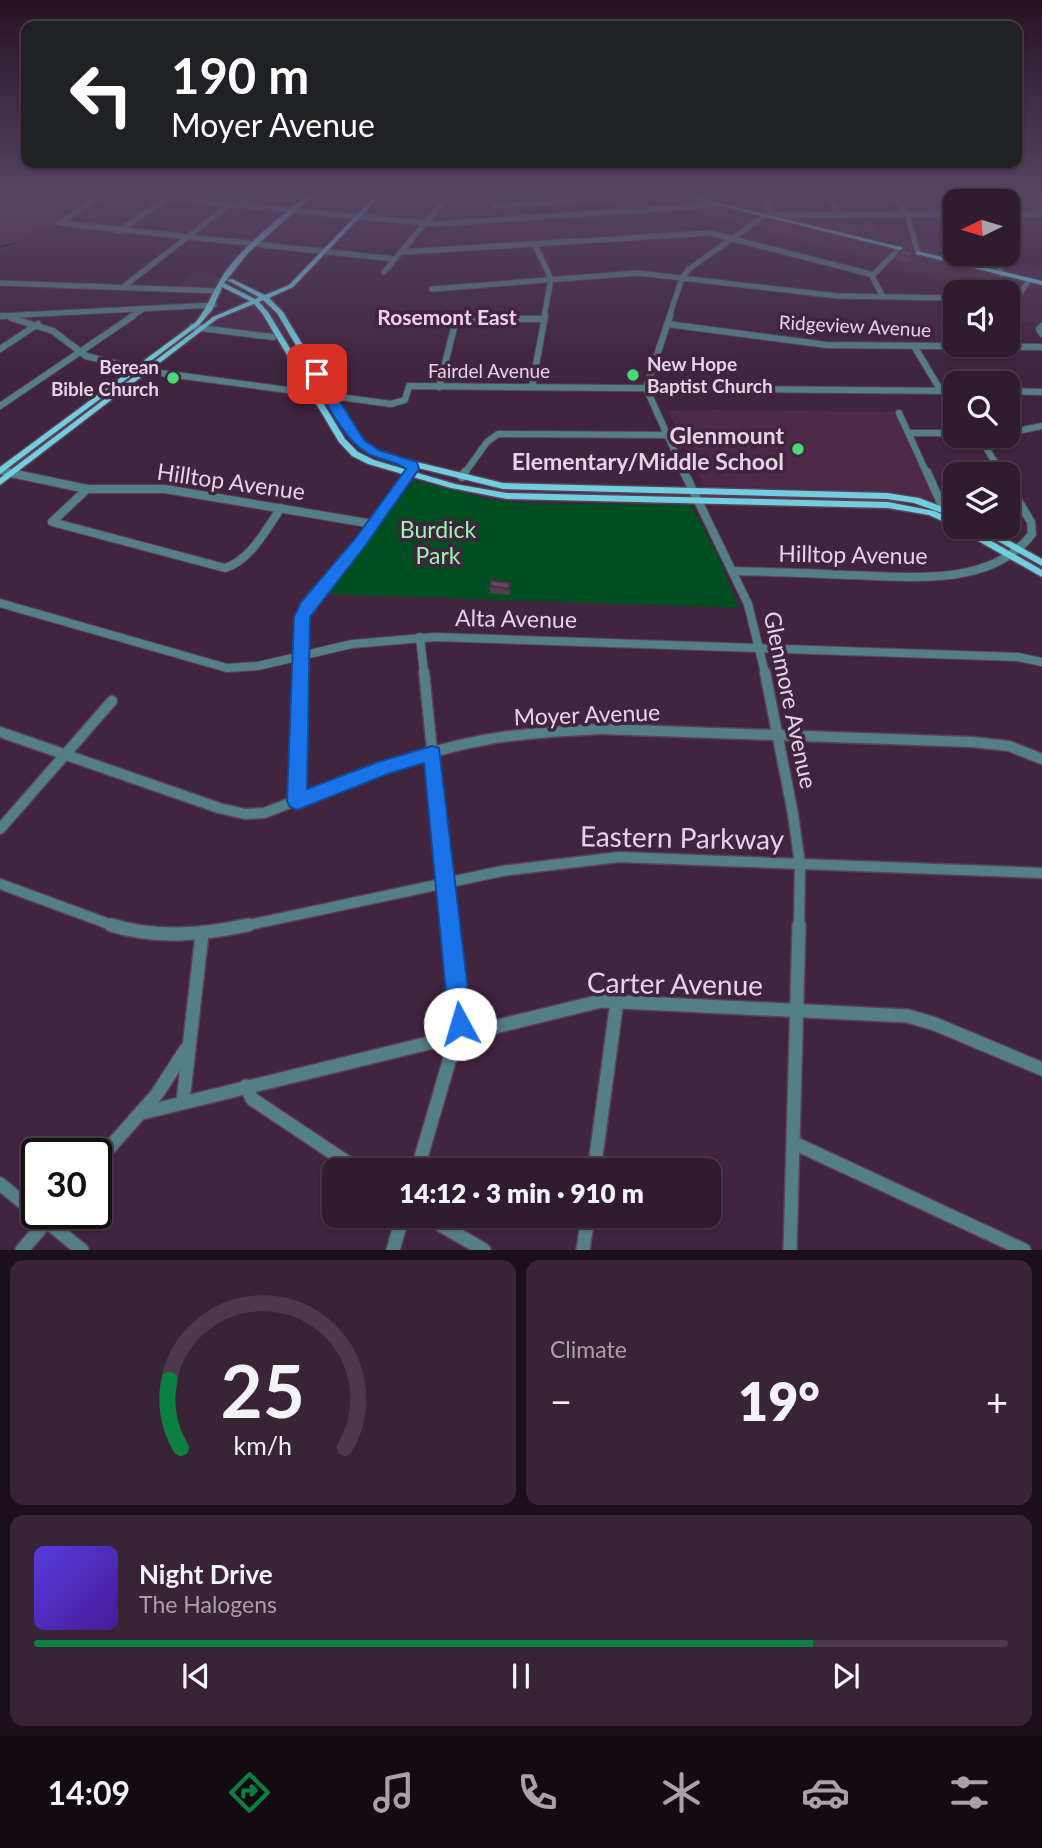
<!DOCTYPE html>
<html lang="en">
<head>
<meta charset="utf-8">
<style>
	body { margin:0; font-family:Lato,sans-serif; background:#392436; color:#f1f3f6; height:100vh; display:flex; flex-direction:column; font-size:26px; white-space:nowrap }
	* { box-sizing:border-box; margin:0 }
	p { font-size:23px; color:#a8a1aa }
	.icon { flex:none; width:38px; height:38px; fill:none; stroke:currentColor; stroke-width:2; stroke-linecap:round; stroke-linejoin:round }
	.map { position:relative; height:1250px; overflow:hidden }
	.drawer { display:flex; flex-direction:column; gap:10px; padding:10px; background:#1b0f19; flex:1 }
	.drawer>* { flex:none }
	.top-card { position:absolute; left:21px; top:21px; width:1001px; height:147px; border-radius:14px; box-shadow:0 2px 5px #0004,0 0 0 2px #4c394a; background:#202124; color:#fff; overflow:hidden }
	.needle { width:46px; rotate:265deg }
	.tools { position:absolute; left:943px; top:189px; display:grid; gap:14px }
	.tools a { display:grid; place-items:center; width:77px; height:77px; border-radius:14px; background:#311b2e; box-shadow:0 2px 5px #0004,0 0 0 2px #4c394a; font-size:35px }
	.speed { position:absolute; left:21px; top:1138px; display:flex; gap:14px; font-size:35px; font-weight:700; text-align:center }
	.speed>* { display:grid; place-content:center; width:91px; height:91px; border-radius:50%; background:#311b2e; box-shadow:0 2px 5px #0004,0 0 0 2px #4c394a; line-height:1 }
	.speed .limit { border:4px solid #111; border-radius:10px; background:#fff; color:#111 }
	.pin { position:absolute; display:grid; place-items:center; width:60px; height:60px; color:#fff; margin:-30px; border-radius:14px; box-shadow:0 4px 10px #0006 }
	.me { position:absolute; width:77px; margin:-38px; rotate:354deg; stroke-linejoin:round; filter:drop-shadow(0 0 5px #0008) }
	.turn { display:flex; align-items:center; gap:24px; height:147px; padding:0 35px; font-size:32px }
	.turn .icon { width:91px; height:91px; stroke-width:2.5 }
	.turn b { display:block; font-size:49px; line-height:60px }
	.big { font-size:52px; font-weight:800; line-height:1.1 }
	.drawer .card { flex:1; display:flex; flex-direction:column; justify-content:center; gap:10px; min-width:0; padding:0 24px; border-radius:14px; background:#392436 }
	.drawer .dial { align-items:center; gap:0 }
	.dial svg { height:182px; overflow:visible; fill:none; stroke:#4c394a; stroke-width:7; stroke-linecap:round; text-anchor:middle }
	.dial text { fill:#f1f3f6; stroke:none }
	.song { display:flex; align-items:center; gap:21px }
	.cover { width:84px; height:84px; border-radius:10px; background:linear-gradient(135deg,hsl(250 70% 55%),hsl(260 70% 35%)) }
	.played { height:7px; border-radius:4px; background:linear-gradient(90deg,#0b8043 80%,#4c394a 80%) }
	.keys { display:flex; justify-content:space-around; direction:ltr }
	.heat { display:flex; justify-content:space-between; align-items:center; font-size:38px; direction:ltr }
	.drawer .tiles { flex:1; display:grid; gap:10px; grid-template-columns:1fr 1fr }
	.card:last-child { grid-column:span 2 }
	.trip { position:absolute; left:322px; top:1158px; width:399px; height:70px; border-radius:14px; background:#311b2e; box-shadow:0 2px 5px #0004,0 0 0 2px #4c394a; font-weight:800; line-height:70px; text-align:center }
	.tab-bar { display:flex; height:112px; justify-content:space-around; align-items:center; background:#140b12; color:#a8a1aa }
	.tab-bar .icon { width:49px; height:49px }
	.tab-bar .current { color:#0b8043 }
	.tab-bar b { font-size:32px; color:#f1f3f6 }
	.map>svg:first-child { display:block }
	.built { fill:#4d2a4a }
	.green { fill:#004f21 }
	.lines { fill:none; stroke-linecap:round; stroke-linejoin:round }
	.stream { stroke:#0f1552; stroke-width:2 }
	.minor-far4-casing { stroke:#5b4058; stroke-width:7 }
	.minor-far3-casing { stroke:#5b4058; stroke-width:8 }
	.minor-far2-casing { stroke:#5b4058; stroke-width:10 }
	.minor-far1-casing { stroke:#5b4058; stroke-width:13 }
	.minor-casing { stroke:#5b4058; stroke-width:16 }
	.major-casing { stroke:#5b4058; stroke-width:3 }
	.minor-far4 { stroke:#547f87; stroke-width:5 }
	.minor-far3 { stroke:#547f87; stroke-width:6 }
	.minor-far2 { stroke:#547f87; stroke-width:8 }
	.minor-far1 { stroke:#547f87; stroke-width:10 }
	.minor { stroke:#547f87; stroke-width:13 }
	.major { fill:#70cedf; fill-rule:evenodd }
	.wall { fill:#573b53 }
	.shaded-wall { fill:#473044 }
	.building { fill:#654561; stroke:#473044; stroke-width:2 }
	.route { fill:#1a73e8; stroke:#114b97; stroke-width:2 }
	.poi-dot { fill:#49d778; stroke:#41243e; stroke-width:2.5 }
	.labels { text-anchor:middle; stroke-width:7; stroke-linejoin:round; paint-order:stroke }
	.far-street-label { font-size:19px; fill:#e6d3e3; stroke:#41243e }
	.far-poi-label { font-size:19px; font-weight:bold; fill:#e6d3e3; stroke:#41243e; text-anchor:start }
	.far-neighbourhood-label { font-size:21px; font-weight:bold; fill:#f5ceef; stroke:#41243e }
	.poi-label { font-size:23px; font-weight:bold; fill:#e6d3e3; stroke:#41243e; text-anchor:end }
	.street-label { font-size:23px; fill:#e6d3e3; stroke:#41243e }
	.park-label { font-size:23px; fill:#95f8ad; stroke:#41243e }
	.near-street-label { font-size:28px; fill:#e6d3e3; stroke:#41243e }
</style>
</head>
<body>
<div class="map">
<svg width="1042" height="1250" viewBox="0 0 1042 1250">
	<rect width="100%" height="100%" fill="#41243e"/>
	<g class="built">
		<path d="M0 194H82L44 223H56L57 225 37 229 0 252Z"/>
		<path d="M622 194H740L769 201 773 212 780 214H852L848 222 862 225 864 222H875L877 231 916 235 918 240 955 243 956 254 1002 264 1042 266V323H1015L1008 313V292H990L954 285 885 267 887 263 704 215 695 205 679 206 675 201 662 202 657 196 626 198Z"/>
		<path d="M196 269 225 279 219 291 175 290Z"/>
		<path d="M260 299 276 315 291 338 203 328 218 318Z"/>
		<path d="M711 410 894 412 934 500 898 492 704 486 668 411Z"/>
	</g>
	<path class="green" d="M414 480 487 499 521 503 691 505 720 560 739 608 326 594Z"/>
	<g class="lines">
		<path class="stream" d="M0 247 17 243"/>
		<g class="minor-far4-casing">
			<g id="minor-far4">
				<path d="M121 194 435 224 719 205"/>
				<path d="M472 194 486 196 495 206 675 194"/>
				<path d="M762 194 771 211"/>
				<path d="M826 194 839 213"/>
				<path d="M891 194 907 214 918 253"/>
				<path d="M956 194 964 201"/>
				<path d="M683 195 692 194"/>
				<path d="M239 205 254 194"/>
				<path d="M1008 214H1042"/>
				<path d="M765 215 956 214"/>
				<path d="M59 223 395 259"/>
				<path d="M59 223 105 194"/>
				<path d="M119 231 167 198"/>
				<path d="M535 245 551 279 544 317"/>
				<path d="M403 252 710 233 874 275"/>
				<path d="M993 254 1002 274"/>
				<path d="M384 272 450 194"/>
				<path d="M0 283 219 291"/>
				<path d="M123 287 230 204"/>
				<path d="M432 289 638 273 838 296 956 298"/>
				<path d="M883 297 872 276 899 249"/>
				<path d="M1008 298 1018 297 1029 280"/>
				<path d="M0 316 214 305"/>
				<path d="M130 317 143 309"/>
				<path d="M669 317 682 278 689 269 771 211"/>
			</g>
		</g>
		<g class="minor-far3-casing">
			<g id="minor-far3">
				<path d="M0 316H5"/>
				<path d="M11 316V318L53 331 86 356 146 371 391 404 405 400 409 386 956 391"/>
				<path d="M670 316 646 388 685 474"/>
				<path d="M424 319H543"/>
				<path d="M667 324 827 345 1042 347"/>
				<path d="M1042 326 1039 329 1042 334"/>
				<path d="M192 327 273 337"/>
				<path d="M914 346 941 391"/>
				<path d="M0 349 38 324"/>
				<path d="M439 387 456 320"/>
				<path d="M532 387 545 316"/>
				<path d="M1008 391 1042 392"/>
				<path d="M0 406 133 316"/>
				<path d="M899 413 927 474"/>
				<path d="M909 433H956"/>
				<path d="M1008 433 1042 426"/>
				<path d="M979 436 1002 474"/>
				<path d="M0 471 15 474"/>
				<path d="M409 474 413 469 412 465"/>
				<path d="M464 474 487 442 498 434 667 435"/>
			</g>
		</g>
		<g class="minor-far2-casing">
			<g id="minor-far2">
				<path d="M6 472 87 489H165L373 524"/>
				<path d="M684 472 748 604 765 673"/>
				<path d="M927 472 944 510"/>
				<path d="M462 477 465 472"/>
				<path d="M87 489 52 522 225 568C251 560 266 529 281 508"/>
				<path d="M733 571C771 572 808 573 846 575 906 576 990 589 1032 534L1031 522 1008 484"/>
				<path d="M0 603 227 668 258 666 352 644 435 637 1018 657 1042 662"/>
				<path d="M420 637 424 673"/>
				<path d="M300 673 302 617 411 472"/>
			</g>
		</g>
		<g class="minor-far1-casing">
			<g id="minor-far1">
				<path d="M424 672 450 927"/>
				<path d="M765 672 793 814 800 865 799 927"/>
				<path d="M0 732 219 808 245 814 264 813C336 786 408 754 484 740 523 733 563 731 602 729L972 742 1009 746 1042 759"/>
				<path d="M297 801 301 672"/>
				<path d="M0 829 112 701"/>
				<path d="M0 884 117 927"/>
				<path d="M239 927 502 871 619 857 1042 873"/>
			</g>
		</g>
		<g class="minor-casing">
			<g id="minor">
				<path d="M111 925C157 939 201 935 248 925"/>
				<path d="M246 1086 252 1099 360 1171"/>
				<path d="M183 1101 202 934"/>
				<path d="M142 1113 601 1001 908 1016 935 1024 1042 1069"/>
				<path d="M794 1143 1024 1250"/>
				<path d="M96 1163 157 1094 186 1049"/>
				<path d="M417 1171 460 1024 450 925"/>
				<path d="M594 1171 617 1001"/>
				<path d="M0 1184 82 1250"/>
				<path d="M425 1216 484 1250"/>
				<path d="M22 1250 54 1213"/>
				<path d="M393 1250 403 1216"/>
				<path d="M583 1250 588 1216"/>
				<path d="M790 1250 799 925"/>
			</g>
		</g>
		<g class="major-casing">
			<g id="major">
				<path d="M309 194H315L249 252 224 283 255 299 259 297 227 280 232 279 265 295 289 285 377 194H382L293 287 269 298 283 312 356 434 368 445 392 456 503 483 887 493 919 498 956 512V518L914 503 887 499 503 489 386 460 362 449 350 437 277 313 263 300 259 302 268 312 345 439 358 452 374 460 455 484 507 493 888 502 934 511 956 520V527H967L1042 570V577L957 529 955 527 929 515 888 508 507 499 451 488 368 464 352 456 339 442 262 313 254 304 217 319 0 485V478L213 317 250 301 222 287 212 310 200 324 0 474V467L196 322C209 306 214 287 226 271 249 240 280 218 309 194Z"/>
				<path d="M673 194H680L1042 281V285Z"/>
				<path d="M973 527H985L1042 559V566Z"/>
			</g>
		</g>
		<use href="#minor-far4" class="minor-far4"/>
		<use href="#minor-far3" class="minor-far3"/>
		<use href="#minor-far2" class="minor-far2"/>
		<use href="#minor-far1" class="minor-far1"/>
		<use href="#minor" class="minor"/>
		<use href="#major" class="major"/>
	</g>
	<g class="wall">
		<path d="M956 241V250L952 254 940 251 942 247Z"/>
		<path d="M898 254 913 258 908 263 896 260Z"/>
		<path d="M510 583V589L509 595 490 593V586Z"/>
	</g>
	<path class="shaded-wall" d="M915 252 913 258 908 263 910 257Z"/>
	<g class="building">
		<path d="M949 239 956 241V247L953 249 942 247Z"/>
		<path d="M904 248 915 252 910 257 898 254Z"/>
		<path d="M491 580 510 583 509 589 490 586Z"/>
	</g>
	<linearGradient id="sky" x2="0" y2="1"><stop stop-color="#241422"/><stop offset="0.53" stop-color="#544563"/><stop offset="1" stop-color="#544563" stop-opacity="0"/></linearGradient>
	<rect width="1042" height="369" fill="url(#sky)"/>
	<path class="route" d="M313 371H321L364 440 379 450 417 462 419 469 365 546 310 617 307 789 378 762 432 746 439 748 472 1024 468 1032 460 1036 452 1032 449 1024 424 763 388 774 297 810 290 807 287 801 294 617 301 602 355 539 406 469C397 461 379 460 367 453 340 436 326 401 311 374Z"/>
	<g class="poi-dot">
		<circle cx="633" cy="375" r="7"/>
		<circle cx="173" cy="378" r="7"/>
		<circle cx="798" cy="449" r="7"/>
	</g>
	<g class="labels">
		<g class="far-street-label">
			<text transform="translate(855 326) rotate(3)" y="7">Ridgeview Avenue</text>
			<text x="489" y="378">Fairdel Avenue</text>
		</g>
		<g class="far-poi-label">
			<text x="647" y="371">New Hope<tspan x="647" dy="22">Baptist Church</tspan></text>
			<text x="159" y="374" text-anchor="end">Berean<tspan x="159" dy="22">Bible Church</tspan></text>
		</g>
		<g class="far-neighbourhood-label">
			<text x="447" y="325">Rosemont East</text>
		</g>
		<g class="poi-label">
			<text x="784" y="444">Glenmount<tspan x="784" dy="26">Elementary/Middle School</tspan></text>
		</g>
		<g class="street-label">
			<text transform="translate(231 482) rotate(8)" y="8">Hilltop Avenue</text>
			<text transform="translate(853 555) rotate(1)" y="8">Hilltop Avenue</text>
			<text transform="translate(516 619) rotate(1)" y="8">Alta Avenue</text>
			<text transform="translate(790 700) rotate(78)" y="8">Glenmore Avenue</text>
			<text transform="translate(587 715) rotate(-2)" y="8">Moyer Avenue</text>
		</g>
		<g class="park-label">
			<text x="438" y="538">Burdick<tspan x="438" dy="26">Park</tspan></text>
		</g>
		<g class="near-street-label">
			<text transform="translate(682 838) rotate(1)" y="10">Eastern Parkway</text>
			<text transform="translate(675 984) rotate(1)" y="10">Carter Avenue</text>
		</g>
	</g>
</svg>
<div class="tools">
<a><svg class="needle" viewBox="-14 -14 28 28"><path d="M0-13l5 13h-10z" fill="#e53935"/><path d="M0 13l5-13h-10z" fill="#a8a1aa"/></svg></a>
<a><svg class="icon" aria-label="sound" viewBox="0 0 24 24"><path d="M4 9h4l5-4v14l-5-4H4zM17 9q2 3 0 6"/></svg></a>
<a><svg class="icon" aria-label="search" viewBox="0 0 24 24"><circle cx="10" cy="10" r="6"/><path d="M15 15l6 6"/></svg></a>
<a><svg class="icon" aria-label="layers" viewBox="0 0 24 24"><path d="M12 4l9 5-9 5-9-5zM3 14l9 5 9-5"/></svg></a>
</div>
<div class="speed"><div class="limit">30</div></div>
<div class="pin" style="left:317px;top:374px;background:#d93025"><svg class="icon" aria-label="arrive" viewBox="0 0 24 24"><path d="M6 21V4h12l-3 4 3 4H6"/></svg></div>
<svg class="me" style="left:460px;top:1024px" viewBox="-20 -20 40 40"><circle r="19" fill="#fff"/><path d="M0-13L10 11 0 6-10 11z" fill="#1a73e8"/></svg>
<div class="trip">14:12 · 3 min · 910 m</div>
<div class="top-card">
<div class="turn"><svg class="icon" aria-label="left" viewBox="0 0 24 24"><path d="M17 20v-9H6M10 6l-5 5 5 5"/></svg><div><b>190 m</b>Moyer Avenue</div></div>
</div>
</div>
<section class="drawer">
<div class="tiles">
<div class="card dial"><svg viewBox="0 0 100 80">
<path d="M14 69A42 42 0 1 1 86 69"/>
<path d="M14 69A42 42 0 0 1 9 39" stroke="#0b8043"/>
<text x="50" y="56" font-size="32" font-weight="700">25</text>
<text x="50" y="72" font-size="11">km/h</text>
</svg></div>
<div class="card"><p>Climate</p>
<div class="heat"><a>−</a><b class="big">19°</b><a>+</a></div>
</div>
<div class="card">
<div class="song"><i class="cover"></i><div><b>Night Drive</b><p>The Halogens</p></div></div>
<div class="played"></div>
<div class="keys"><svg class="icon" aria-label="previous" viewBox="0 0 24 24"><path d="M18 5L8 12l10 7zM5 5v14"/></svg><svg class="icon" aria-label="pause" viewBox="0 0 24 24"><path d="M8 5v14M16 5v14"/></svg><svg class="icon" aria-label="next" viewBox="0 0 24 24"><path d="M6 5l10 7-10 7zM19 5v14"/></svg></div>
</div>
</div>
</section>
<nav class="tab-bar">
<b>14:09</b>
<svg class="icon current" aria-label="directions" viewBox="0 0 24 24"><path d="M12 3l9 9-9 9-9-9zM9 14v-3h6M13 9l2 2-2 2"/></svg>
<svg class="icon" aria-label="music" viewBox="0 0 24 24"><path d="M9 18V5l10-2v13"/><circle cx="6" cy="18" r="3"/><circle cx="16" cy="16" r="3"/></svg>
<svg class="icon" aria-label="phone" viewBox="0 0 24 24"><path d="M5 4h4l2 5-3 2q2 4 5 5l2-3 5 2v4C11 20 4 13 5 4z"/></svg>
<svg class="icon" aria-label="climate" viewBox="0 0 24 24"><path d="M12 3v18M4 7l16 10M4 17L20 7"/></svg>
<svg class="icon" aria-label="car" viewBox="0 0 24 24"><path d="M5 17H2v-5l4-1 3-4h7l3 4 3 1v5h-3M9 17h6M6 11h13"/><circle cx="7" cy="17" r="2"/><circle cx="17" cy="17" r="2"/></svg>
<svg class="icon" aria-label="filters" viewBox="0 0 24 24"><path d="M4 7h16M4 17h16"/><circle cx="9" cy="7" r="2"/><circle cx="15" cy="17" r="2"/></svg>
</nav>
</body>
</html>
